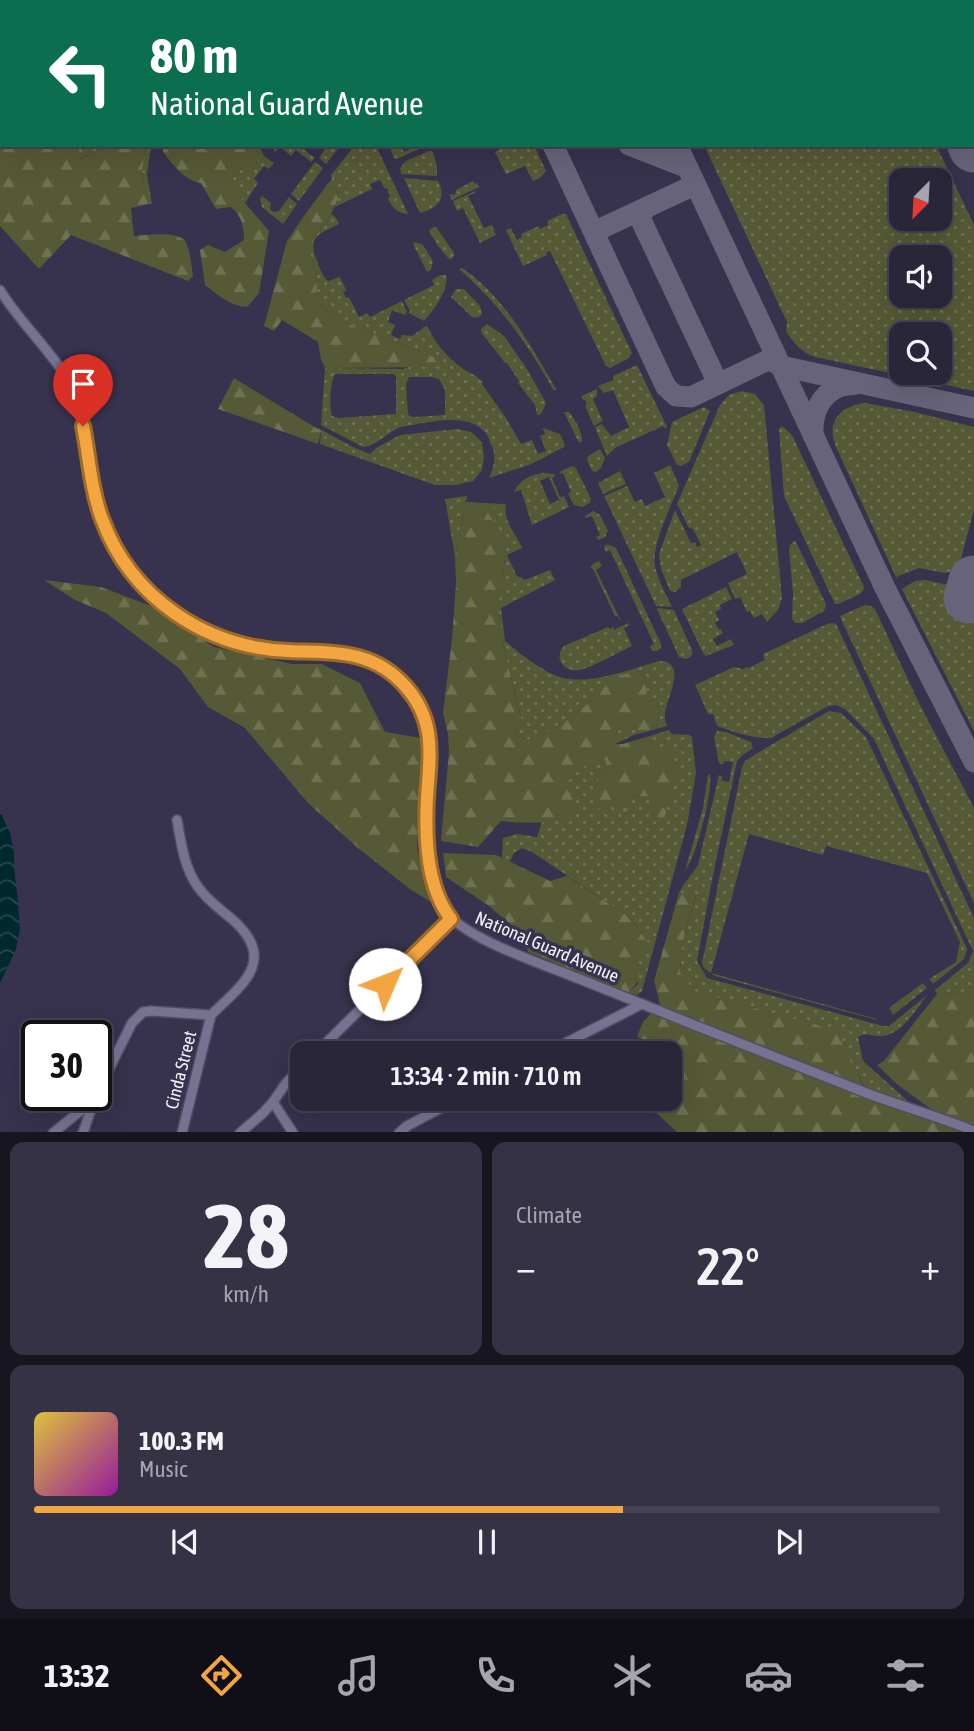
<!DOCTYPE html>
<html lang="en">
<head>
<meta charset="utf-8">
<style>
	body { margin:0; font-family:"Asap Condensed",sans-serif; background:#353245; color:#f1f3f6; height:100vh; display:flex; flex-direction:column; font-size:26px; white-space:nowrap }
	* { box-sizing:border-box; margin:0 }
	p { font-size:23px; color:#a5a5af }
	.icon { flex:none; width:38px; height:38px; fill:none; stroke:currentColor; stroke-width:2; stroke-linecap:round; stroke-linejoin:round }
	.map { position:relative; height:1132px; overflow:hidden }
	.drawer { display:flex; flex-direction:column; gap:10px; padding:10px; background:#171520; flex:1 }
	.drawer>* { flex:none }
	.hud { position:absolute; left:0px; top:0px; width:975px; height:147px; box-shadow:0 7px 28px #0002,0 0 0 2px #454354; background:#0b6e4f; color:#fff; overflow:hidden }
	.needle { width:46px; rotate:204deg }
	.tools { position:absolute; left:889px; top:168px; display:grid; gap:14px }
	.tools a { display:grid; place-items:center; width:63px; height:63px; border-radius:14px; background:#29263a; box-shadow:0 7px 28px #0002,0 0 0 2px #454354; font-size:35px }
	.speed { position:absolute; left:21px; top:1020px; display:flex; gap:14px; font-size:35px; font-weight:700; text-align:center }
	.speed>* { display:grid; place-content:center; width:91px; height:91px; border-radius:50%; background:#29263a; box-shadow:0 7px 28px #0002,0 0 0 2px #454354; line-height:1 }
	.speed .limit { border:4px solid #111; border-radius:10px; background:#fff; color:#111 }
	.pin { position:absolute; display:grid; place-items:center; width:60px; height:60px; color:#fff; margin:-72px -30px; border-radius:50% 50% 50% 0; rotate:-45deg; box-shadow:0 0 7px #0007 }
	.pin .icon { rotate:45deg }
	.me { position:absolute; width:77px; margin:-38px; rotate:46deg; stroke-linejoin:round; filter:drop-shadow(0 0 5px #0008) }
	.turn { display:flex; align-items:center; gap:24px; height:147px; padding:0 35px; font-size:32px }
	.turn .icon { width:91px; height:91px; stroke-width:2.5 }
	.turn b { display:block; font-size:49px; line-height:60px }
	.big { font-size:52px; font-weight:600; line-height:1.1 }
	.drawer .card { flex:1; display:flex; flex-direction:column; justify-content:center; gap:10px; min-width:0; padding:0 24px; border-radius:14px; background:#353245 }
	.drawer .dial { align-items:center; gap:0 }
	.dial b { font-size:91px; line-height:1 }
	.song { display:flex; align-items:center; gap:21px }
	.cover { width:84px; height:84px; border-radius:10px; background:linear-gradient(135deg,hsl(50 70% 55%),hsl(300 70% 35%)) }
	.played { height:7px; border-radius:4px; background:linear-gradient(90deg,#f2a541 65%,#454354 65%) }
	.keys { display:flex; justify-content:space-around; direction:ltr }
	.heat { display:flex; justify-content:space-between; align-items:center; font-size:38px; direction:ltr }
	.drawer .tiles { flex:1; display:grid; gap:10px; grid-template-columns:1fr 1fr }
	.card:last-child { grid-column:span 2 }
	.trip { position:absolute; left:290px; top:1041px; width:392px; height:70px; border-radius:14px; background:#29263a; box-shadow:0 7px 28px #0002,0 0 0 2px #454354; font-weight:600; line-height:70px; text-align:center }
	.menu { display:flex; height:112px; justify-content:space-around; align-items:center; background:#100f17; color:#a5a5af }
	.menu .icon { width:49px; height:49px }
	.menu .on { color:#f2a541 }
	.menu b { font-size:32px; color:#f1f3f6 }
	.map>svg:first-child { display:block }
	.grass { fill:url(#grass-dots); fill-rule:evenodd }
	.forest { fill:url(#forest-firs) }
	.water { fill:url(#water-waves) }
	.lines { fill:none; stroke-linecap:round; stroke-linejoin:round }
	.taxiway { stroke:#67637a; stroke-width:21 }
	.runway { stroke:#67637a; stroke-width:51 }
	.minor-casing { stroke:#524d62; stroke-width:12 }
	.minor { stroke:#777291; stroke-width:9 }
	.route-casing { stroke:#9d6b2a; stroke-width:18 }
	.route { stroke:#f2a541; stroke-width:12 }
	.labels { text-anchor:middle; stroke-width:7; stroke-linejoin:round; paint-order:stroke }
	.street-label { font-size:18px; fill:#f3f2fc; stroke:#37324d }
</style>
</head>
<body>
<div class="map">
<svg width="974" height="1133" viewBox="0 0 974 1133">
	<defs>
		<pattern id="grass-dots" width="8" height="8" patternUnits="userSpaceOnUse" patternTransform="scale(1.75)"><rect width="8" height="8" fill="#565935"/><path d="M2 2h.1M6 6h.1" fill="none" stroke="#6f7153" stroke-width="1.8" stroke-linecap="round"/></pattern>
		<pattern id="forest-firs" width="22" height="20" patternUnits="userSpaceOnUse" patternTransform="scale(1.75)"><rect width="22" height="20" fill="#565935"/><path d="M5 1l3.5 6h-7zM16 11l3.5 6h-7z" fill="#6f7153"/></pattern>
		<pattern id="water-waves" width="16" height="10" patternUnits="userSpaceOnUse" patternTransform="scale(1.75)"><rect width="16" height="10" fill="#00282f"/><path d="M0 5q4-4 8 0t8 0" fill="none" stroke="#26484e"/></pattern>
	</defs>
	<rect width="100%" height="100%" fill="#37324d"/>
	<g class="grass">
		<path d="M636 0H868V2H637Z"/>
		<path d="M73 145H108L79 159Z"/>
		<path d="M146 145H151L147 175 152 204H148L142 172Z"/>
		<path d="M271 145H298L315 158 311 162 296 150 291 156 279 146 275 152Z"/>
		<path d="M328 145H341L326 164 319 158Z"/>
		<path d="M355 145H371L378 150 408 214C397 213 393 208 388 199L390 196 387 188 385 189 380 180 370 184 372 189 335 207 339 197 335 188 326 186 332 179 331 175Z"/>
		<path d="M389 145H400L404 152 418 145H427L397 159 394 158Z"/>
		<path d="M508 145H534L546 171 540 178 533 181 525 166 506 174 495 152Z"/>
		<path d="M704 145H936L974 225V391L815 357C801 352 794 344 786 331L787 322ZM901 180H940V219H901ZM901 257H940V296H901ZM901 334H940V373H901Z"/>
		<path d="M429 151 433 152 437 166V176L401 174 400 168 406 161Z"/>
		<path d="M264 156 274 163 269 169 264 166 254 179 258 183 245 203 239 196 232 181 235 172 254 165Z"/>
		<path d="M315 162 323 168 299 201 291 194Z"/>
		<path d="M404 178 438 181C447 199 438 208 420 213Z"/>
		<path d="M473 181 475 184 477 183 479 187 452 200 449 194 455 195 456 190Z"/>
		<path d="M476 192 468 196 484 228 492 225 496 235 480 243 463 208 457 211 453 201 476 191Z"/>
		<path d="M262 196 271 203 270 210 274 212 279 211 289 197 297 204 283 224 262 207 260 199Z"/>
		<path d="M331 214 336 218 339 224C319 234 307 236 317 261 320 269 322 276 328 281L340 277 346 290 343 292 346 298 349 297 359 317 367 313 370 317 402 301 407 312 405 315 392 310 388 322 395 325 391 335 400 339 402 335 412 336 426 326 428 327C433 342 451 361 465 370 472 374 477 376 483 382L482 384 506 418 521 444 532 440 538 454 546 451 540 436 545 434 543 428 560 434 565 445 564 447 531 464 489 478C495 465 497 455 490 442 489 439 488 435 485 432 467 411 425 423 401 427 387 432 377 446 363 447L321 425 325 368 403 369 434 357 336 319 317 301 316 268 310 254V246L313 239ZM338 374H393L396 376V414L339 418 332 416C329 404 330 387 334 375ZM409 377H432L439 379 445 390V415L413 417 408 415 406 384Z"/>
		<path d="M562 214H566L632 353 629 358 610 368 606 366 550 251 546 252 547 255 523 266 506 230 511 228 517 240 522 237 521 234 539 226 540 229 548 225 547 221Z"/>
		<path d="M433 227H436L454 253V256L450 260 438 246 429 231Z"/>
		<path d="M415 242 423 245 433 261 431 270 427 272 413 244Z"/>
		<path d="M462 268C505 297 530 345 556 389L554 391C527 343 501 306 459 269Z"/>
		<path d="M440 275H445L447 277C446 293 435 309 424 321L409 313 410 311 404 300 434 285 432 280Z"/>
		<path d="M456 289H464L480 306 482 313C480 318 477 318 472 317L451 297Z"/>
		<path d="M487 324 504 336 527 369 546 403 541 414 537 415 535 405 518 383 519 381 507 363H505L481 332V329Z"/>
		<path d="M637 365 667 427 665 428 663 426 615 448 607 456 595 427 602 424 611 436 629 427 613 390 604 393 598 386 613 380V376Z"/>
		<path d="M597 389V396L593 399 603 421 594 426 585 406 587 404 585 400H583L581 396Z"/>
		<path d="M742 391 755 394 764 405 782 598 778 610 767 622 762 614 754 618 750 611 747 612 740 597 735 599 728 583 747 574 737 552 681 580V587L675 592 670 591 661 569 659 554 675 510 691 543 695 542 697 547 701 545 693 529 689 528 677 504 720 405 729 395Z"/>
		<path d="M865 403 915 412 974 427V510L958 570 945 573 919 568 896 577 837 449C825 423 839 406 865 403Z"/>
		<path d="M704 407 710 411 689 462 681 466 677 465 667 445 672 422Z"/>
		<path d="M564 412H569C575 419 582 432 582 441L579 443Z"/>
		<path d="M782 426 792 435 864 587 863 591 860 594 838 604H835L784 496 779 429Z"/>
		<path d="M315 428H318L353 447 370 454 376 448 400 435 457 429 471 432 482 442 484 457 482 470 473 481 456 485H435L320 444 321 431Z"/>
		<path d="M600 449 605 458 601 468 596 472 592 471 587 460 588 456Z"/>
		<path d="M670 465 679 486C671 506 651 546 655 566 658 580 666 594 672 607L656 606 604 496 627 486 635 502 642 499 645 506 665 497 654 473Z"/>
		<path d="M572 466 576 468 591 499 590 503 582 507 574 505 568 494 571 492 563 473 559 474 561 471Z"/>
		<path d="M620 471 626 484 603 494 598 483Z"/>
		<path d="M543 473 554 474 555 476 552 478 560 497 564 496 569 507 532 525 521 490 514 492C520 480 529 475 543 473ZM549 477 559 500 550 504 540 481Z"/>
		<path d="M467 496 455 556 445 499Z"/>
		<path d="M503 504H506C503 522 515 532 522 548L507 555 517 576 525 580 550 570 555 580 501 608 505 641C519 653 543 672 560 677 590 686 630 669 659 661 689 661 666 699 665 714 665 719 665 721 667 726L634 735 613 745 617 730 636 719 640 732 656 728 659 720 657 702 647 701 645 670 611 677 599 695 567 720 540 737 528 740 514 734 515 725 521 717 503 645 498 607 505 558 506 541 486 510Z"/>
		<path d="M593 511 600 515 608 531 605 537 599 540 596 537 600 535 592 516 586 518 585 516Z"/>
		<path d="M794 541 796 542 826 604 824 611 802 623H795L792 619 793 593 789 550 790 545Z"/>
		<path d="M606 545H609L616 548 661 644V648L657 651H652L650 646 654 644 610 550 606 552 604 547Z"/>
		<path d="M599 561 602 566 596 570 621 621 617 616H615L593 569 590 568 593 564Z"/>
		<path d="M925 580 948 585 952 590 950 600 974 607V731L902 589 915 581Z"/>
		<path d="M726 587 732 599 720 605 721 609 715 612 719 620 715 623 719 630 721 629 723 633 713 639 717 646 731 639 734 645 706 656 703 653 682 609Z"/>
		<path d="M865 605 871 606 875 609 919 703 974 808V903L841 619 840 616Z"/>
		<path d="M658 608 674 610 692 650V655L689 658 685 659 679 657 657 609Z"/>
		<path d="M628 623 629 625 624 628 632 646C619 652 593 667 580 670 564 673 553 658 564 646L608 627 610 629 613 627 614 630Z"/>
		<path d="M832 623 836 624 974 918V999L972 996 955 993 937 994 935 990 968 963 973 951 874 739 845 709 836 705 828 706 771 738C753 739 734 732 717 726L713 714H708L695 685 734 667 743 669 747 667 748 668 765 660 763 654 827 624Z"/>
		<path d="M829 711 841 713 866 737 962 938 967 949 964 959 933 984 929 979 956 962 960 942 927 873 826 846 823 855 749 834 711 973 877 1019V1020L715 976 704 968 702 963 742 767 745 761 754 755Z"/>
		<path d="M669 730 672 734 689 735 692 737 696 773 687 825 642 991 637 995 627 993 638 984 637 961 648 943 636 925 626 915 532 852 522 848 514 853 509 864 502 857 503 838 517 834 537 837 544 815 575 801 563 781 605 751 606 768 592 791 652 797 648 821 659 755 654 751 656 746 646 737Z"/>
		<path d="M717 731 726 732 751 742 753 748 743 755 737 761 712 880 697 961 707 978 883 1026H889L894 1022 926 996C916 1011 899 1037 880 1036 870 1036 867 1032 858 1037L863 1061 911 1104 865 1088 859 1076 797 1020 694 991 680 972 682 944 696 896 679 893C684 882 692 875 698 865L719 775 722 776V781L729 782 733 762 724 761 723 765 719 763 714 737Z"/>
		<path d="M710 774C713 791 696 859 685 871L703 808 708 775Z"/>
		<path d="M923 983 927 988 893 1015 889 1008Z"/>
	</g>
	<g class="forest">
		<path d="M0 0H42L41 2H2V145H73L80 159 108 145H146L142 172 148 204 131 208 134 236C146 235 178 231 185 241 191 251 191 265 193 276L188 281 71 235 39 269 0 226Z"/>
		<path d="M164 145H259L264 156 254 165 235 172 232 181 239 196 269 231 259 293 247 307C233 307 216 294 205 285L200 250 208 245 225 252 244 240C244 227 242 216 231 207L216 209 201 183C184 181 173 164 163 152Z"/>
		<path d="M326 186 335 188 339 197 331 214 313 239 310 246V254L316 267 317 301 336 319 434 357 438 367 325 368 321 359 318 342 282 320 274 331 264 326 287 241 304 216Z"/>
		<path d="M234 378 321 431 318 444 218 409Z"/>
		<path d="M466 502 503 504 487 511 506 541 505 558 498 607 503 645 521 718 515 725 514 734 528 740 540 737 567 720 599 695 611 677 645 670 647 701 657 702 659 720 656 728 640 733 635 729V721L630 731 617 730 614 744H623L646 737 656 746 654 751 659 755 670 751 678 772 663 822 648 821 651 797 632 795 626 812 613 807 595 810 592 791 606 768 605 752 564 781 578 807C576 809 573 815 571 816 559 825 516 823 501 821L478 847 441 841 449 752 448 734 443 713 452 639 456 583 455 556Z"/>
		<path d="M44 580 101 587 151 606 214 647 292 664H322L360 683 385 732 421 738 417 849 433 903 411 890 358 848 308 803 245 728 208 707 180 669 106 613 75 600Z"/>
		<path d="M443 853 496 855 550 881 567 876 626 915 636 925 648 943 646 957 640 958 637 961C642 977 640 982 627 993L528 952 523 935 489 906 446 877Z"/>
		<path d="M679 893 696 895 682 944 680 972 694 991 837 1031 870 1100 962 1132H677L649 1106 652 1099H670V1053L672 1049 637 1037 643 1022 660 1004 654 981Z"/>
		<path d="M955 993 972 996 974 999V1125L935 1112 898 1085 877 1065 884 1061 937 994Z"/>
	</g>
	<path class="water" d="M0 811 10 833 14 852V868L17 892 20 929 16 949 0 983Z"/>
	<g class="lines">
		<g class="taxiway">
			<path d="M484 0 485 2"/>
			<path d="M560 0 561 2"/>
			<path d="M608 0 609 2"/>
			<path d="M917 0V2"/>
			<path d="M553 145 666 387 676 396 691 397 766 361H772L781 366 974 408"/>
			<path d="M629 145 688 168"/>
			<path d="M677 145 885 588 974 762"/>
			<path d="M646 208 640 216 641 220 715 377 719 380 724 381"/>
			<path d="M596 238 600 229 688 188 691 183 692 177"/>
			<path d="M813 435C812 415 819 395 839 387 844 385 851 385 856 384"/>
		</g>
		<g class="runway">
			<path d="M905 0 906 2"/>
			<path d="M973 145 974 147"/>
			<path d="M969 598 974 581"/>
		</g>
		<g class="minor-casing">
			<g id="minor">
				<path d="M0 290C23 328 61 358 77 399 82 422 87 446 91 469 94 486 96 504 103 520 129 593 198 645 276 650 319 653 358 646 395 676 436 709 431 748 427 795 425 829 427 881 445 910 462 938 545 965 577 978 674 1017 772 1056 869 1094 904 1107 940 1117 974 1131"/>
				<path d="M315 1054 451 919"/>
				<path d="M544 1054 642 1004"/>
				<path d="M96 1095 132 1023 143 1012 151 1011 211 1015C242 985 278 960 233 920 220 909 207 900 198 887 184 868 181 842 177 820"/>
				<path d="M273 1102 293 1133"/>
				<path d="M53 1133 95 1099"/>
				<path d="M83 1133 94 1100"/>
				<path d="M182 1133 211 1015"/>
				<path d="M240 1133 262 1114 273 1102 286 1083 303 1065"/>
				<path d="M399 1133 407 1126 458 1099"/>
			</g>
		</g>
		<use href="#minor" class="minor"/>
	</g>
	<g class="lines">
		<g class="route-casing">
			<path id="route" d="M83 426C89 456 91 490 102 519 131 598 206 648 289 651 334 653 373 649 406 687 436 721 430 755 427 797 425 836 426 887 451 919L385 984"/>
		</g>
		<use href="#route" class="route"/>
	</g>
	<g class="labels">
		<g class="street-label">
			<text transform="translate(547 947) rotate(23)" y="6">National Guard Avenue</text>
			<text transform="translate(181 1070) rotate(-76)" y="6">Cinda Street</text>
		</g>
	</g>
</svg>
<div class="tools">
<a><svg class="needle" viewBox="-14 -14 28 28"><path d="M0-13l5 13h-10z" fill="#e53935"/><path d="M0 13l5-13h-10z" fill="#a5a5af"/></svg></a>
<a><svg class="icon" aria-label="sound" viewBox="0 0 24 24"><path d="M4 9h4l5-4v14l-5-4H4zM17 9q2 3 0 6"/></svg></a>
<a><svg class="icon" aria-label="search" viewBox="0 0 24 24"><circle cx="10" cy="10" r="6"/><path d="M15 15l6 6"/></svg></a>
</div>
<div class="speed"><div class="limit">30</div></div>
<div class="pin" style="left:83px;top:426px;background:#d93025"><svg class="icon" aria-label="arrive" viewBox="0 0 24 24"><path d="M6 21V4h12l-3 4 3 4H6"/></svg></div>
<svg class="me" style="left:385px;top:984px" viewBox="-20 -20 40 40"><circle r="19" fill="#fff"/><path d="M0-13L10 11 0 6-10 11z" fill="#f2a541"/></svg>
<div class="trip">13:34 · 2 min · 710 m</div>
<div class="hud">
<div class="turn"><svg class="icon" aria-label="left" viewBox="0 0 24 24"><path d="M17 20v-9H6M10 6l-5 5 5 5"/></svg><div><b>80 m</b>National Guard Avenue</div></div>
</div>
</div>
<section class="drawer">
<div class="tiles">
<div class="card dial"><b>28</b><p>km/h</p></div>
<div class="card"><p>Climate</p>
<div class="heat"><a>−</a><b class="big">22°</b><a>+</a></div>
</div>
<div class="card">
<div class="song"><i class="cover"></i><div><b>100.3 FM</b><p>Music</p></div></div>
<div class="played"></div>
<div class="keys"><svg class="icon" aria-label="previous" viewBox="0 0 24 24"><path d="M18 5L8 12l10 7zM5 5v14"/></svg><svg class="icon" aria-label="pause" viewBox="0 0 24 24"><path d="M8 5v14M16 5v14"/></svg><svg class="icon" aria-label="next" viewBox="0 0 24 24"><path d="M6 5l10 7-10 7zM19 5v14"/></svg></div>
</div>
</div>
</section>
<nav class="menu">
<b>13:32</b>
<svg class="icon on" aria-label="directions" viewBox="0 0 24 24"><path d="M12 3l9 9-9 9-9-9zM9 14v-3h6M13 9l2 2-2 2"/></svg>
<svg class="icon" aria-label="music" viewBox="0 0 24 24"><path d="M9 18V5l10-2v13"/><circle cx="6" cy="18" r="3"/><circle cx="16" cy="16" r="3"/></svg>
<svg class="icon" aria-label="phone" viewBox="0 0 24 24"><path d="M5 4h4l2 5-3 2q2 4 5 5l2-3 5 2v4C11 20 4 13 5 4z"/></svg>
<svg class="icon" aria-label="climate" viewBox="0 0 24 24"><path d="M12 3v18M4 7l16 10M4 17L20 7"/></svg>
<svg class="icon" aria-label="car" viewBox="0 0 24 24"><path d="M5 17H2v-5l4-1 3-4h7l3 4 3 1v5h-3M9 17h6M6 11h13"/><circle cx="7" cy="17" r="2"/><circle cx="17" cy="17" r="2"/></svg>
<svg class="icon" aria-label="filters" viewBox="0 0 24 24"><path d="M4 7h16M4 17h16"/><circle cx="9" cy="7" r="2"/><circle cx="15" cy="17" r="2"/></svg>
</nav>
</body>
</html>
